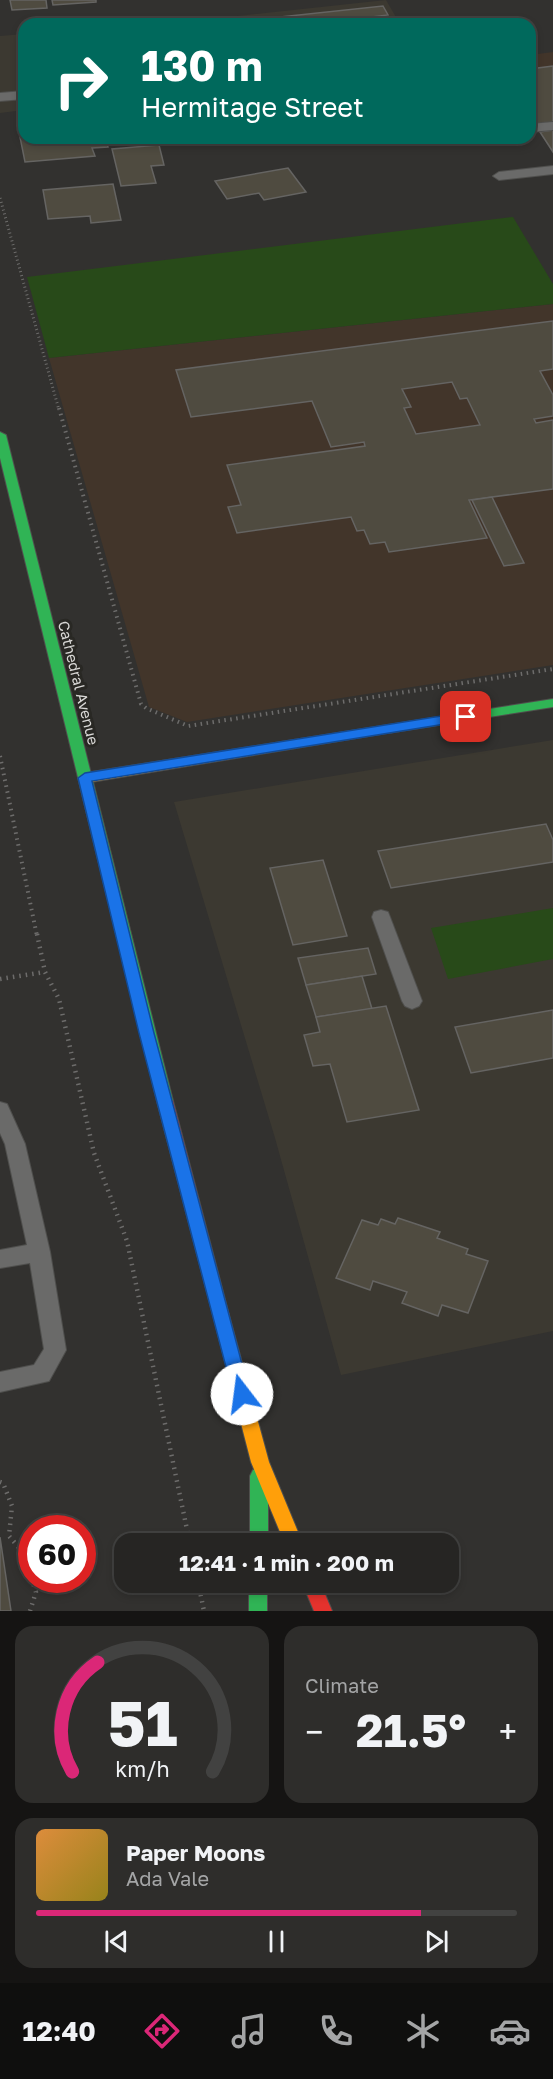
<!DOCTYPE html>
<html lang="en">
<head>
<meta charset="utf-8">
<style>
	body { margin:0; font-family:"Golos Text",sans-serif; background:#2e2d2b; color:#f1f3f6; height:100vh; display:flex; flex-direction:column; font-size:22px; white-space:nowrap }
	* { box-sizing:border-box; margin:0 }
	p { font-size:20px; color:#a4a5a6 }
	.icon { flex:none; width:33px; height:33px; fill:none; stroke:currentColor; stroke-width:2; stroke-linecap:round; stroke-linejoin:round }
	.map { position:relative; height:1611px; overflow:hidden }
	.details { display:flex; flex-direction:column; gap:15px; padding:15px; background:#151413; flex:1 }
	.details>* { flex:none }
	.top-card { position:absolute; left:18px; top:18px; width:518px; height:126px; border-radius:18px; box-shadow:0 3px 9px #0003,0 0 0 2px #424241; background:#00695c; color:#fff; overflow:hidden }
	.speed { position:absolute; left:18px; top:1515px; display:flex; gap:12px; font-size:30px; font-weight:700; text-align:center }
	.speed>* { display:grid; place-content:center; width:78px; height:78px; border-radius:50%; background:#262523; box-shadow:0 3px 9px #0003,0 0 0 2px #424241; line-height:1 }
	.speed .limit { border:9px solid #d22; background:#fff; color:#111 }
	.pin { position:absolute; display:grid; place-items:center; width:51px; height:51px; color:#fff; margin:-26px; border-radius:12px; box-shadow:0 3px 9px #0006 }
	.me { position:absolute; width:66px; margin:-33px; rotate:345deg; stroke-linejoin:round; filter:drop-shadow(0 0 4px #0008) }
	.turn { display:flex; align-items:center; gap:21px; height:126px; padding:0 24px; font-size:27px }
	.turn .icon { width:78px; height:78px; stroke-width:2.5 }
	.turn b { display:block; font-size:42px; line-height:51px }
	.big { font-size:45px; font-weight:700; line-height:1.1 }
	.details .card { flex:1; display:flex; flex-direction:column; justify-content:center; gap:9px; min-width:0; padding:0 21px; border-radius:18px; background:#2e2d2b }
	.details .dial { align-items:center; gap:0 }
	.dial svg { height:156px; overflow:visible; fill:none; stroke:#424241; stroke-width:7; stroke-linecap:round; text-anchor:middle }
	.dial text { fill:#f1f3f6; stroke:none }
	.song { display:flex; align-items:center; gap:18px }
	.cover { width:72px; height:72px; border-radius:9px; background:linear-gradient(135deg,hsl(30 70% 55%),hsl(50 70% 35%)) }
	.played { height:6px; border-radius:3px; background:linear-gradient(90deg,#db2777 80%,#424241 80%) }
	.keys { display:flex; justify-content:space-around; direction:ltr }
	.heat { display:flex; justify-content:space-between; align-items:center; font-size:33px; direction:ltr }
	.details .tiles { flex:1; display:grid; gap:15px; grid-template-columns:1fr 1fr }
	.card:last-child { grid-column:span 2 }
	.trip { position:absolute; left:114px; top:1533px; width:345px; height:60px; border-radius:18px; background:#262523; box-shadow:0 3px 9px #0003,0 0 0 2px #424241; font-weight:700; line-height:60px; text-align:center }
	.tabs { display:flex; height:96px; justify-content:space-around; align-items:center; background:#0f0f0e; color:#a4a5a6 }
	.tabs .icon { width:42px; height:42px }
	.tabs .active { color:#db2777 }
	.tabs b { font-size:27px; color:#f1f3f6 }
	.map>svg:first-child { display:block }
	.built { fill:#3c3931 }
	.medical { fill:#42352a }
	.green { fill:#284a19 }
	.building { fill:#4f4b40; stroke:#656462; stroke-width:1.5; fill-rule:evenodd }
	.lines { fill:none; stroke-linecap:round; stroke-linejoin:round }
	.lane-casing { stroke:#4f4f4d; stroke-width:2 }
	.fast-casing { stroke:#4f4f4d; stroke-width:2 }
	.slow-casing { stroke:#4f4f4d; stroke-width:2 }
	.jam-casing { stroke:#4f4f4d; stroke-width:2 }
	.path-far2 { stroke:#6d6c6b; stroke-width:3; stroke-dasharray:1 3; stroke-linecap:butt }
	.path-far1 { stroke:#6d6c6b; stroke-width:4; stroke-dasharray:1.5 4.5; stroke-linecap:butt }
	.path { stroke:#6d6c6b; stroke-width:4.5; stroke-dasharray:1.5 5; stroke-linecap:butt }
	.lane { fill:#6a6a69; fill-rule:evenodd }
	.fast { fill:#30b455; fill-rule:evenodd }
	.slow { fill:#ff9f0a; fill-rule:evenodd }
	.jam { fill:#e5322d; fill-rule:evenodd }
	.route { fill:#1a73e8; stroke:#114b97; stroke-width:1.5 }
	.labels { text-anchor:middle; stroke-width:6; stroke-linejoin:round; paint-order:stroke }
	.street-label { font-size:15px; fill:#d8d7d5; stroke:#292824 }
</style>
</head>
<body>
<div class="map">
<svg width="553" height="1611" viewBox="0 0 553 1611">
	<rect width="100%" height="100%" fill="#32312f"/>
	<g class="built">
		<path d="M386 0 400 24H139L199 18 201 20Z"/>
		<path d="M24 34V110L0 113V36Z"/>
		<path d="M553 740V1331L341 1375 275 1138 174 802Z"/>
	</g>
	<g class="medical">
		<path d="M553 52V128L530 131V55Z"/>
		<path d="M553 304V665L187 722 149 707 49 358Z"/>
	</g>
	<g class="green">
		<path d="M513 217 553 284V304L49 358 27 277Z"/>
		<path d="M553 908V959L448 979 431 928Z"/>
	</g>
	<g class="building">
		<path d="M10 0H46L47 8 12 10Z"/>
		<path d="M52 0H96V2L53 5Z"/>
		<path d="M383 6 388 15 354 19 357 24H215Z"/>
		<path d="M553 66V124L530 126V69Z"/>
		<path d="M553 130V152L540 132Z"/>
		<path d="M24 136 106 138 108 147 92 148 95 156 25 162 20 137Z"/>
		<path d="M159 145 164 165 151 166 156 183 121 186 112 149Z"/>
		<path d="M288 168 306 192 264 200 259 193 227 199 215 181Z"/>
		<path d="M113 184 121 220 91 223 90 216 48 219 43 190Z"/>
		<path d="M553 321V369L540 371 553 395V416L534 419 536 423 553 420V489L469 500 487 538 389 552 385 542 370 544 364 530 357 531 351 517 237 533 228 507 241 505 227 465 365 446 364 442 331 447 312 401 191 417 176 370ZM452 382 460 399 467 398 480 425 416 434 404 408 411 407 402 389Z"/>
		<path d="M492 497 517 549 524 563 504 566 472 500Z"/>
		<path d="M546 824 553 840V862L391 888 378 851Z"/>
		<path d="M323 860 347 936 293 945 270 868Z"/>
		<path d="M368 948 376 974 306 985 298 958Z"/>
		<path d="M362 976 372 1009 316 1017 306 985Z"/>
		<path d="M386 1006 419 1110 347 1122 330 1064 313 1066 304 1035 320 1032 316 1017Z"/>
		<path d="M553 1010V1058L471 1073 455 1027Z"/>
		<path d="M398 1218 440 1232 437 1238 468 1249 466 1254 488 1261 468 1313 442 1305 438 1316 402 1303 407 1292 373 1281 370 1290 336 1278 362 1220 378 1225 381 1219 395 1224Z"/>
		<path d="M0 1537 11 1611H0Z"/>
	</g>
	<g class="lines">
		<g class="lane-casing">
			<g id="lane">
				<path d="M24 91V99L0 101V93Z"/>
				<path d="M553 122V130L530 132V124Z"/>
				<path d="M553 166V174L499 180 493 176 499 172Z"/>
				<path d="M381 910 388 912 390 917 422 1001 419 1006 412 1009 405 1006 402 1001 372 917 374 912Z"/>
				<path d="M0 1102 7 1104 25 1144 50 1252 66 1350 49 1381 0 1392V1372L34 1365 44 1349 30 1263 0 1268V1250L27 1245 5 1144 0 1133Z"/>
			</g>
		</g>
		<g class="fast-casing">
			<g id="fast">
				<path d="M0 432 6 435 173 1101 170 1105 165 1107 160 1105 157 1101 0 458Z"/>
				<path d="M553 699V707L388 733 381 729 388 725Z"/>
				<path d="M259 1468 265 1470 268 1476V1544H250V1476L253 1470Z"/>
				<rect x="249" y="1582" width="18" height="29"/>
			</g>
		</g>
		<g class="slow-casing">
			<g id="slow">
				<path d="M388 725 393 726 395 729 393 732 85 783 78 778 85 773Z"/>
				<path d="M221 1308 227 1310 229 1315 269 1462 303 1544H285L251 1462 213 1315 215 1310Z"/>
			</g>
		</g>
		<g class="jam-casing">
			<g id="jam">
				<path d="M165 1095 170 1097 173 1101 229 1315 227 1320 221 1322 215 1320 213 1315 157 1101 160 1097Z"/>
				<path d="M302 1582H320L332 1611H314Z"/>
			</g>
		</g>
		<path class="path-far2" d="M0 198 59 410"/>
		<g class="path-far1">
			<path d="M59 408 141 704 146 708 188 726 553 669"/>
			<path d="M0 756 37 936"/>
		</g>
		<g class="path">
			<path d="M37 934 45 972 59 999 94 1153 127 1241 190 1544"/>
			<path d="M0 979 45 972"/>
			<path d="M0 1482 3 1483 12 1506 9 1536 26 1556 32 1577"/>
			<path d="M198 1582 204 1611"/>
			<path d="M30 1611 36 1592 32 1580"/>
		</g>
		<use href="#lane" class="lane"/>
		<use href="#fast" class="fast"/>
		<use href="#slow" class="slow"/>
		<use href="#jam" class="jam"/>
	</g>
	<path class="route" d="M466 712 472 717 470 720 92 781 154 1033 250 1394 248 1400 242 1402 236 1400 233 1394 139 1033 78 778 85 773Z"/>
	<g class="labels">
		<g class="street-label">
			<text transform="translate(78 683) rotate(76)" y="5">Cathedral Avenue</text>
		</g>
	</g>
</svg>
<div class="speed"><div class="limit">60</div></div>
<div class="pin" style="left:466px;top:717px;background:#d93025"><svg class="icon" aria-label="arrive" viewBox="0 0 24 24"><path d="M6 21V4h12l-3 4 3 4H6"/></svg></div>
<svg class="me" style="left:242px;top:1394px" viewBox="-20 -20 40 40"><circle r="19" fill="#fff"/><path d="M0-13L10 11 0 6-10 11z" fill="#1a73e8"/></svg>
<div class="trip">12:41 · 1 min · 200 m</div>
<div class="top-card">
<div class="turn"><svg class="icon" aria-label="right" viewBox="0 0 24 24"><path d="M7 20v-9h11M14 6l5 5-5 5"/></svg><div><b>130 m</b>Hermitage Street</div></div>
</div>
</div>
<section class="details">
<div class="tiles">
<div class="card dial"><svg viewBox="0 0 100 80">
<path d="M14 69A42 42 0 1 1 86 69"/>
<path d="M14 69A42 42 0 0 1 27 13" stroke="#db2777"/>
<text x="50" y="56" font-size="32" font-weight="700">51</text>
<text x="50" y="72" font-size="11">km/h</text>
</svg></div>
<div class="card"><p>Climate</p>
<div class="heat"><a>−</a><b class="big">21.5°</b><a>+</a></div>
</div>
<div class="card">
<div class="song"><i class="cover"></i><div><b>Paper Moons</b><p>Ada Vale</p></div></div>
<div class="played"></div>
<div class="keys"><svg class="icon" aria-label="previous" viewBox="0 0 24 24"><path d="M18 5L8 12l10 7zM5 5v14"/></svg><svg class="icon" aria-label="pause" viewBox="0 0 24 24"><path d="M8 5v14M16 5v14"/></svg><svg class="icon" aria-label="next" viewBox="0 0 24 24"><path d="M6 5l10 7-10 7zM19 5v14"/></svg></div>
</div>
</div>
</section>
<nav class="tabs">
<b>12:40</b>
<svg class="icon active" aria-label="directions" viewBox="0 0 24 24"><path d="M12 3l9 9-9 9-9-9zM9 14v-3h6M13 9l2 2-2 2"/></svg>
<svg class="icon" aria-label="music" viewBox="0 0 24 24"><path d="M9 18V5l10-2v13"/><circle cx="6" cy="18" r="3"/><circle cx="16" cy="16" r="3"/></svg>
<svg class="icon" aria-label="phone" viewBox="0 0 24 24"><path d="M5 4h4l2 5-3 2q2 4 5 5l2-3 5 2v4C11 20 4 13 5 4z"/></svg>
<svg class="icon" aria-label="climate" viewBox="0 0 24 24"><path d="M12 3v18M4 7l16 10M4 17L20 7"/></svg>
<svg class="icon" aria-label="car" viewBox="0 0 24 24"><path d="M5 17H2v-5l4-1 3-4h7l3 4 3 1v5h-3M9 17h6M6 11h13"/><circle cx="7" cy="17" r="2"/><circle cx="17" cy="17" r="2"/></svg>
</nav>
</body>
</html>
